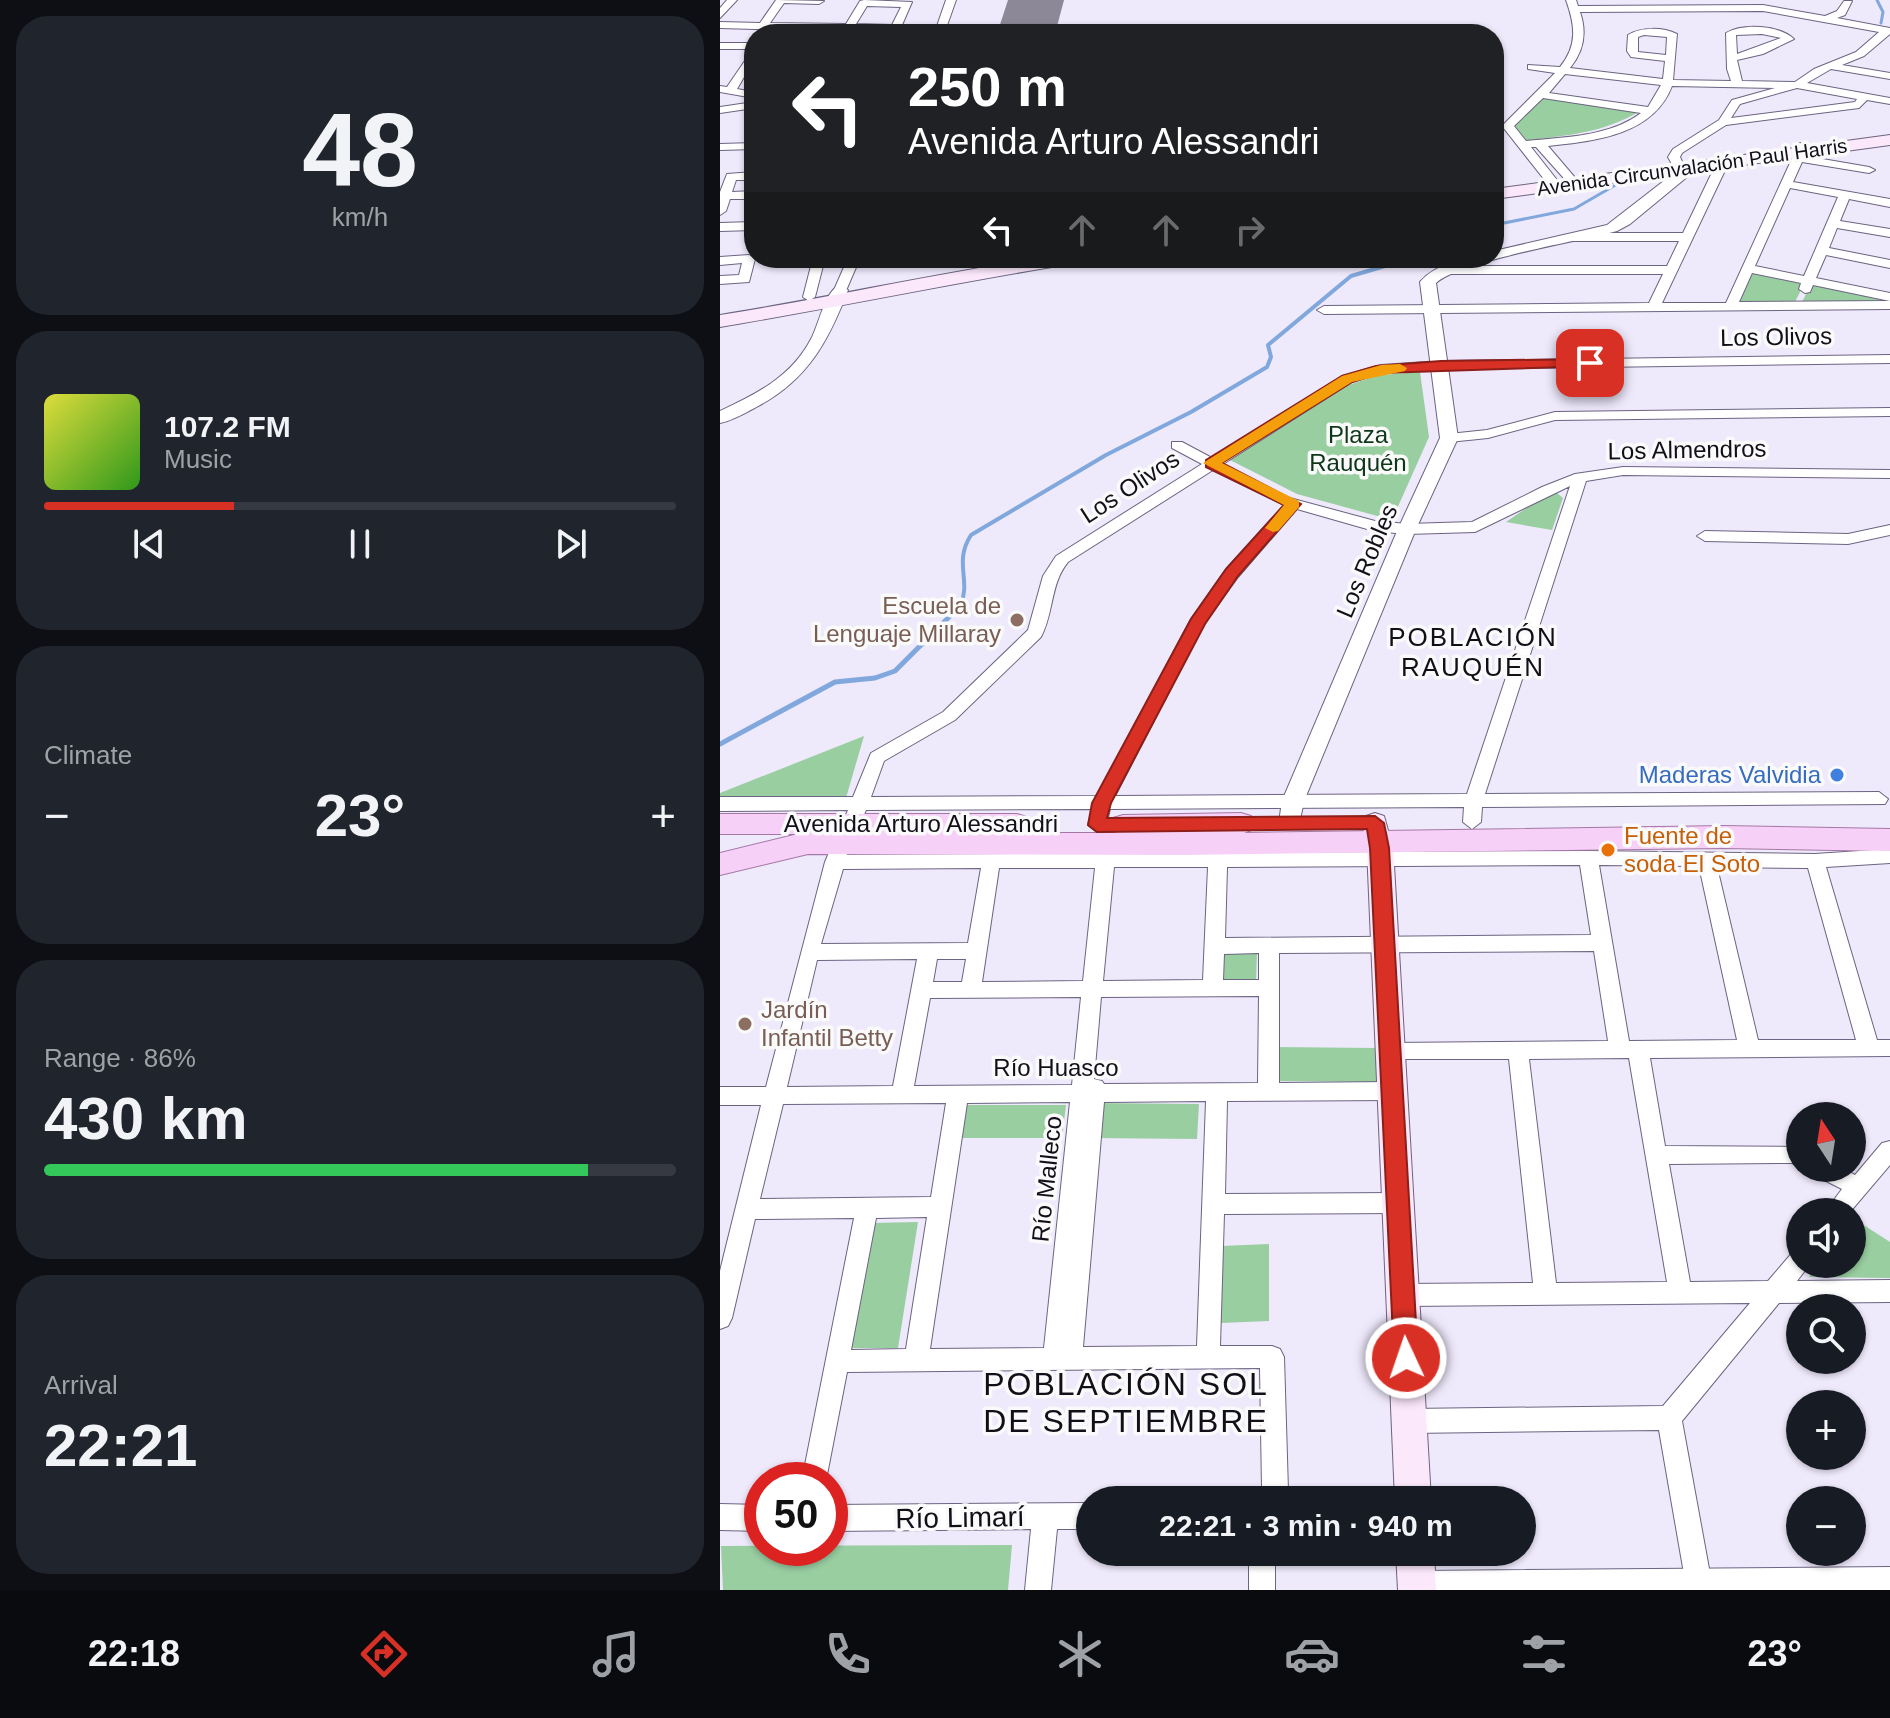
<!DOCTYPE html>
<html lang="en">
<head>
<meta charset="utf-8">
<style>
	body { margin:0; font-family:Helvetica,sans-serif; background:#20242c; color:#f1f3f6; height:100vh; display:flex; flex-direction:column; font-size:30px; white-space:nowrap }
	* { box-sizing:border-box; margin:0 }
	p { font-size:26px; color:#9ea1a6 }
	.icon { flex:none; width:44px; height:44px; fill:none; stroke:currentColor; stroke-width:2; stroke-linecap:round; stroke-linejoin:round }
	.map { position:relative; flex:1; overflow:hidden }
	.side { display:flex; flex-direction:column; gap:16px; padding:16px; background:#0d0f14; width:720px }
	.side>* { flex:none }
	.top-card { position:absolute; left:24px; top:24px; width:760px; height:244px; border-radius:32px; box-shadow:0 2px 6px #0004; background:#202124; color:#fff; overflow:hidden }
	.needle { width:52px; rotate:348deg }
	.buttons { position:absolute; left:1066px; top:1102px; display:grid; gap:16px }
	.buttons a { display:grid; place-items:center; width:80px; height:80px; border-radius:50%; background:#171b24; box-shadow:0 2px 6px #0004; font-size:40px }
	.speed { position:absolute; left:24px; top:1462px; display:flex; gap:16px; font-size:40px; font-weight:700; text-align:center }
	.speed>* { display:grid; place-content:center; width:104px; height:104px; border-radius:50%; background:#171b24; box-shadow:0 2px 6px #0004; line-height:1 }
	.speed .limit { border:12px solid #d22; background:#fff; color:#111 }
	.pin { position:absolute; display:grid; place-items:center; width:68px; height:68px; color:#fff; margin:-34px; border-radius:16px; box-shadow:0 4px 12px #0006 }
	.me { position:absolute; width:88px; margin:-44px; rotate:357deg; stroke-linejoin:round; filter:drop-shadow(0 0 6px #0008) }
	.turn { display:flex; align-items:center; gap:28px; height:168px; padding:0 32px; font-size:36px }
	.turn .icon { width:104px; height:104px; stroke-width:2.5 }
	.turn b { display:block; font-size:56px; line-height:68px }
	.lanes { display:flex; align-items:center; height:76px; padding:0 32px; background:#0003; justify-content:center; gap:40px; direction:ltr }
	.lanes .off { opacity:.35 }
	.big { font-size:60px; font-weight:700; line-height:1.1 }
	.side .tile { flex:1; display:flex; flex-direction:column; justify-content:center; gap:12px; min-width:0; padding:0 28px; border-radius:32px; background:#20242c }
	.side .dial { align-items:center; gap:0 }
	.dial b { font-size:104px; line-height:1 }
	.song { display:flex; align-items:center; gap:24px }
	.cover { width:96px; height:96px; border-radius:12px; background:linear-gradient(135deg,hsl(60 70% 55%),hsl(110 70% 35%)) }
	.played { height:8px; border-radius:4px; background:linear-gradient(90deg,#d93025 30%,#363941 30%) }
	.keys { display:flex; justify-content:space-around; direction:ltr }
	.heat { display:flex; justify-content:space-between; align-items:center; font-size:44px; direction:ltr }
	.charge { height:12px; border-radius:6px; background:linear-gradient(90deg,#34c759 86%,#363941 0) }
	.trip { position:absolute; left:356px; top:1486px; width:460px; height:80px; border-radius:40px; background:#171b24; box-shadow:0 2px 6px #0004; font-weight:700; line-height:80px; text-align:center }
	.menu { display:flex; height:128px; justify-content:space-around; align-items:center; background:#090b0e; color:#9ea1a6 }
	.menu .icon { width:56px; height:56px }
	.menu .current { color:#d93025 }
	.menu b { font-size:36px; color:#f1f3f6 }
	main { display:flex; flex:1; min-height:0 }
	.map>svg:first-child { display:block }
	.green { fill:#99cea1 }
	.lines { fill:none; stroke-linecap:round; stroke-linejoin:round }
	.stream-far2 { stroke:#81a8dc; stroke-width:3 }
	.stream-far1 { stroke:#81a8dc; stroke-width:4 }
	.stream { stroke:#81a8dc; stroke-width:5 }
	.runway { fill:#8c8897; fill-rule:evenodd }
	.minor-casing { stroke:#6c6480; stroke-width:2 }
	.tertiary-casing { stroke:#6c6480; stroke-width:2 }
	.secondary-casing { stroke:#6c6480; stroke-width:2 }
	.primary-casing { stroke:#a478a5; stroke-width:2 }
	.minor { fill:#fff; fill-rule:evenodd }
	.tertiary { fill:#fff; fill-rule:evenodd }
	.secondary { fill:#fbe8fb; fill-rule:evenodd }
	.primary { fill:#f7d0f7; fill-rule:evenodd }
	.route { fill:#d93025; stroke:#8d1f18; stroke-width:2 }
	.slow { fill:#f59e0b }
	.education-dot { fill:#8d6e63; stroke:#fafafa; stroke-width:3 }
	.shop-dot { fill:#3f7fe0; stroke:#fafafa; stroke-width:3 }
	.food-dot { fill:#e8710a; stroke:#fafafa; stroke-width:3 }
	.labels { text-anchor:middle; stroke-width:7; stroke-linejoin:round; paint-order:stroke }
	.far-street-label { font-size:20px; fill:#120f19; stroke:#fafafa }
	.street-label { font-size:24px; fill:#120f19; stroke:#fafafa }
	.park-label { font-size:24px; fill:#0e3719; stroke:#fafafa }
	.education-label { font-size:24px; fill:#785e54; stroke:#fafafa; text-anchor:end }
	.shop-label { font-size:24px; fill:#366cbe; stroke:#fafafa; text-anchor:end }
	.food-label { font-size:24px; fill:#c56008; stroke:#fafafa; text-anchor:start }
	.neighbourhood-label { font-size:26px; letter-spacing:2px; fill:#120f19; stroke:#fafafa }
	.near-street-label { font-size:28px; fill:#120f19; stroke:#fafafa }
	.near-neighbourhood-label { font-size:32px; letter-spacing:2px; fill:#120f19; stroke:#fafafa }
</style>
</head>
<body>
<main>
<section class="side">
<div class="tile dial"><b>48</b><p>km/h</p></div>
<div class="tile">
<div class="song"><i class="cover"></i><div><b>107.2 FM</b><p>Music</p></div></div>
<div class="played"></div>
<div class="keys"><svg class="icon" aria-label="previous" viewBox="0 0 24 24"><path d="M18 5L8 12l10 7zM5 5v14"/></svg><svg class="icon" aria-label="pause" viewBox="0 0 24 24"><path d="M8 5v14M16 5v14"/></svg><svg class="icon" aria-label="next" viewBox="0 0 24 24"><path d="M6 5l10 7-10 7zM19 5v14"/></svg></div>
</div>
<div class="tile"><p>Climate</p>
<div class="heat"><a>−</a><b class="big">23°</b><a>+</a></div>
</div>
<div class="tile"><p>Range · 86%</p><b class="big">430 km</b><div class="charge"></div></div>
<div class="tile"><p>Arrival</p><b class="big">22:21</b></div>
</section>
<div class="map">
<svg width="1170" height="1590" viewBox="0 0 1170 1590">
	<rect width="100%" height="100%" fill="#efe9fc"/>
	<g class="green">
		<path d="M822 98 920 111C882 134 843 136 800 141L789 127Z"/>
		<path d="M1032 272 1085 282 1075 302 1019 301Z"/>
		<path d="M1091 284 1170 298V302H1082Z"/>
		<path d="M700 372 709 437 672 520 577 494 508 459 625 386 659 375Z"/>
		<path d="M828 493H837L843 498 832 530 786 522Z"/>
		<path d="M144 736 126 798 0 799V793Z"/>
		<path d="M500 953H537L536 982H498Z"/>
		<path d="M554 1047 657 1048 658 1082 553 1081Z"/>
		<path d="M374 1103 479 1104 477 1139 370 1138Z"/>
		<path d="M240 1105H346L342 1138H234Z"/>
		<path d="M198 1222 178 1348H129L151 1223Z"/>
		<path d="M1139 1222 1170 1242V1278L1089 1277 1101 1264H1132V1230Z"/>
		<path d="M549 1244V1321L501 1323V1246Z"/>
		<path d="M292 1545 288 1590H3L1 1546Z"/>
	</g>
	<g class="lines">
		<g class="stream-far2">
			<path d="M1157 0 1163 12 1161 23"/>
			<path d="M774 225 854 209 904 180"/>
			<path d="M659 268 690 258"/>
		</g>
		<path class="stream-far1" d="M240 607C252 580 233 563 251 535L386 455 471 412 547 367 551 357 548 345 631 276 665 266"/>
		<path class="stream" d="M0 744 115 682 155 678 175 671 241 605"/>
		<path class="runway" d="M288 0H344L335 34H277Z"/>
		<g class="minor-casing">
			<g id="minor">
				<path d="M7 0H17L0 18V8Z"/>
				<path d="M56 0 104 1 99 4 64 3 50 23 126 24 140 1 144 0 192 2 182 25 217 26 226 0H236L224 34 0 28V22L40 23ZM147 6 181 7 172 25 136 24Z"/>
				<path d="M846 0H856L858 6 1043 5 1105 16 1117 11 1124 1H1132L1125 15 1117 18 1170 28V34L1144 56 1122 65 1170 73V79L1111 69 1087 83 1170 98V104L1147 100 1139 108 1006 125 962 153 960 157 965 168 959 171 955 170 948 157 953 149 999 120 1012 100 1055 88 952 86C933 136 873 141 828 146L857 180V184H849L816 147H811L841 185 831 188 782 126 835 73 808 69V65L840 67C858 45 855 25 846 0ZM1043 11 1159 32 1136 52 1094 69 1075 82 1022 81 1017 60 1043 54 1074 39C1059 25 1023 23 1006 33L1007 69 1011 81 953 80 957 34C943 27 921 27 908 35L907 51 911 57 945 61 943 79 850 68C864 51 867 32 860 12ZM1042 34 1061 38 1017 54 1016 35ZM924 35 947 37 946 55 918 52V37ZM845 74 941 85 928 107 829 93ZM1077 88 1137 99 1135 102 1011 118 1020 104ZM823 98 921 113C889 137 844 137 806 141L794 126Z"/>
				<path d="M0 43H34V60L17 89 34 92V98L0 92V86L7 87 33 49H0Z"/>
				<path d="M34 102V108L0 113V107Z"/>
				<path d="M34 143V149L0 150V144Z"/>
				<path d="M1080 143 1086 146 1085 156 1149 167 1155 170 1149 173 1082 162 1073 182 1170 199V207L1129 199 1120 221 1170 229V237L1117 228 1109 248 1170 260V268L1106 255 1096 278 1170 293V301L1093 285 1090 292 1085 293 1079 289 1081 283 1032 273 1019 302 1170 301V309L604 314 597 310 604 306 929 303 943 274H724L718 270 724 266H947L959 241H853L847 237 853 233H963L997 162 1003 159 1009 162 942 303H1006L1075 152 1074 146ZM1070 188 1118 197 1084 276 1035 266Z"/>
				<path d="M34 172V180H16L12 192 34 191V199H10L6 211 0 215V192L7 174Z"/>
				<path d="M34 222V230L0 231V223Z"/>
				<path d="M29 255 35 259 29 282 0 284V276L19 275 22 263 0 265V257Z"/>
				<path d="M93 258H105L95 297 89 301 83 297Z"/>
				<path d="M128 258H140L125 293H115L114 290Z"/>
				<path d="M1170 355V363L721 369 662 373 632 382 503 464 566 497 655 521 687 524 752 522 822 487 855 474 903 467 1170 470V478L903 475 866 481 765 794 1159 792 1168 799 1165 804 762 807 761 822 752 829 743 822 744 807 390 809 386 825 377 832 368 825 372 809 146 810 138 828 132 830 123 823 128 810 0 811V797H133L151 753 223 712 308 630 323 576 336 556 482 464 452 448V442H462L492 458 622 376 661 365 721 361ZM493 470 564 505 506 569 471 619 377 796 151 797 164 761 235 720 321 637C334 613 330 584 348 562ZM850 486 747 794 395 796 484 624 518 577 577 509 654 531 687 534 755 532Z"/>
				<path d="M1170 408V416L835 420 768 438 729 442 722 438 729 434 767 430 835 412Z"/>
				<path d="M1170 525V535L1128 544 985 541 977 536 985 531 1128 534Z"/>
				<path d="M118 846 125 848 127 855 868 851 1095 854 1170 849V863L1106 867 1157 1040H1170V1056L930 1058 945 1146 1080 1147V1166L1072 1163 949 1164 970 1282 1048 1281 1072 1253 1080 1250V1264H1090L1077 1281 1170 1280V1302L1059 1303 962 1421 992 1585 990 1590H968L966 1585 939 1430 689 1433 680 1429 677 1421 680 1413 689 1409 943 1406 1030 1303 682 1306 674 1303 670 1295 674 1287 682 1284 813 1283 789 1059H670L663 1057 660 1051 663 1045 670 1043 888 1041 874 951 559 953V1083L672 1082 679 1085 683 1091 679 1097 672 1100 507 1101 505 1194 678 1193 686 1196 689 1203 686 1210 678 1213 504 1214 500 1346H552L560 1349 564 1357 568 1491 564 1500H537L542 1489 540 1368 127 1372 106 1480H82L134 1218 35 1219 12 1318 8 1326 0 1329V1271L41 1105H0V1087H46L105 862 111 848ZM860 865 871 935 505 938 507 867ZM879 865 979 866 1017 1040 909 1041ZM394 867H488L483 980 383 981ZM997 867 1088 868 1136 1040H1038ZM261 868 248 943 101 944 123 869ZM279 868H375L363 981 262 982ZM539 953V980H503L504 954ZM197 959 173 1086 67 1087 97 960ZM217 959H246L242 982H213ZM539 996 538 1083 384 1084 382 1081 374 1079 381 997ZM361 997 352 1085 194 1086 210 998ZM909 1058 947 1282 836 1283 809 1059ZM486 1101 477 1346 363 1347 384 1102ZM350 1102 324 1348 210 1349 247 1103ZM226 1103 211 1197 40 1199 63 1104ZM207 1217 186 1349 131 1350 156 1218Z"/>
				<path d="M1170 1141V1165L1130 1212H1105L1122 1189 1094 1175 1091 1168H1122L1135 1175 1162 1143Z"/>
				<path d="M370 1503V1529H337L331 1590H305L311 1529 110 1531V1505Z"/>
				<path d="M0 1504 42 1505V1531L0 1530Z"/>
				<rect x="529" y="1552" width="26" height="38"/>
			</g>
		</g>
		<g class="tertiary-casing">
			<g id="tertiary">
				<path d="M959 164 966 168 967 177 910 224 897 231C859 241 740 261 716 283L738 438 696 529 584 801 578 829H562L559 823 562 801 678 529 720 438 700 282C718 261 748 258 774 258V251L887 225 954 173 952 168Z"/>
				<path d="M120 285 128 290C109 340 88 379 40 405 27 412 14 420 0 423V411C37 394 72 376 91 339 99 325 105 290 120 285Z"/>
				<path d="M1170 1567V1590H682L681 1587 686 1576 697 1571Z"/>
			</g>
		</g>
		<g class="secondary-casing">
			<g id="secondary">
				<path d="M1170 135V145L774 199V189Z"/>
				<path d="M320 258H365L356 263C237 282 119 307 0 327V315C107 298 213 274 320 258Z"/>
				<path d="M655 813 664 816 673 848 711 1500H675L647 848 642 823 646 816Z"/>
				<path d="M676 1552H714L716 1590H678Z"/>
			</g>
		</g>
		<g class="primary-casing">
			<path id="primary" d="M521 813 531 816 535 823 531 830 524 833 1004 826 1170 829V851L1004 848 462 855 88 854 0 875V853L78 834H0V814H297L307 817 311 824 307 831 302 833H396L389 825 393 818 403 815Z"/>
		</g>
		<use href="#minor" class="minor"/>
		<use href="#tertiary" class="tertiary"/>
		<use href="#secondary" class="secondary"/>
		<use href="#primary" class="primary"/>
	</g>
	<path class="route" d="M870 359 875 360V366L661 373 632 382 502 463 581 504 518 576 485 624 391 803 387 818 655 816 664 823 669 848 698 1358 694 1366 686 1369 677 1366 674 1358 650 848 647 829 377 832 368 825 372 803 471 619 506 569 564 505 486 467V460L622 376 656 366 721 361Z"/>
	<path class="slow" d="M680 364 687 368 685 371 632 382 502 463 579 501V507L558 531 553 532 545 528 564 505 483 463 622 376 661 365Z"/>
	<g class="education-dot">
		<circle cx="297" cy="620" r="8"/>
		<circle cx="25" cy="1024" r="8"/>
	</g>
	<circle class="shop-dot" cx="1117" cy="775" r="8"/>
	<circle class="food-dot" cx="888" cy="850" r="8"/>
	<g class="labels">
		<g class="far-street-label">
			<text transform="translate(972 167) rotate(-8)" y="7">Avenida Circunvalación Paul Harris</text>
		</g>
		<g class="street-label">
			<text transform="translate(1056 337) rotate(-1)" y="8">Los Olivos</text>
			<text transform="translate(967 450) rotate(-1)" y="8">Los Almendros</text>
			<text transform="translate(410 487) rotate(-33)" y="8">Los Olivos</text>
			<text transform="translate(647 561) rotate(-67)" y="8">Los Robles</text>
			<text x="201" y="832">Avenida Arturo Alessandri</text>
			<text x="336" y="1076">Río Huasco</text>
			<text transform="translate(327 1179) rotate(-84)" y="8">Río Malleco</text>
		</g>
		<g class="park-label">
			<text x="638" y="443">Plaza<tspan x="638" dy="28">Rauquén</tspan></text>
		</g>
		<g class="education-label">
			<text x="281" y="614">Escuela de<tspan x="281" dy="28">Lenguaje Millaray</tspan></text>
			<text x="41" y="1018" text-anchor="start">Jardín<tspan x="41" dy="28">Infantil Betty</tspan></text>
		</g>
		<g class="shop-label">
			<text x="1101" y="783">Maderas Valvidia</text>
		</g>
		<g class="food-label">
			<text x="904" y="844">Fuente de<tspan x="904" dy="28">soda El Soto</tspan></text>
		</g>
		<g class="neighbourhood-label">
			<text x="753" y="646">POBLACIÓN<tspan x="753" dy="30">RAUQUÉN</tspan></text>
		</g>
		<g class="near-street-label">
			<text transform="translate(240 1517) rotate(-1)" y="10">Río Limarí</text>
		</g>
		<g class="near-neighbourhood-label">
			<text x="406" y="1395">POBLACIÓN SOL<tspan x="406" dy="37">DE SEPTIEMBRE</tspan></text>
		</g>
	</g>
</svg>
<div class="buttons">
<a><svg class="needle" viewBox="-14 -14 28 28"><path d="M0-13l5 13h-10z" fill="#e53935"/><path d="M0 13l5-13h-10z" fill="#9ea1a6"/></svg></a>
<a><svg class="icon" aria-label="sound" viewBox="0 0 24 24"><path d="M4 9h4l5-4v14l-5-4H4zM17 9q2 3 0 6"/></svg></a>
<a><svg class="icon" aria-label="search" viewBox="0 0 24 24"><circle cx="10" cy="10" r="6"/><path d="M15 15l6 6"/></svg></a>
<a>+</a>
<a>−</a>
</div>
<div class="speed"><div class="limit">50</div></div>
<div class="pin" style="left:870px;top:363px;background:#d93025"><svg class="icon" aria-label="arrive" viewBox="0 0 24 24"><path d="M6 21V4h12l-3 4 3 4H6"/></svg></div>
<svg class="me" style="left:686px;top:1358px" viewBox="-20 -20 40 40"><circle r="17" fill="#d93025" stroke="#fff" stroke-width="3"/><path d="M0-11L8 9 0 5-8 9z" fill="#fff"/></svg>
<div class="trip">22:21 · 3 min · 940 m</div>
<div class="top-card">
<div class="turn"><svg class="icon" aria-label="left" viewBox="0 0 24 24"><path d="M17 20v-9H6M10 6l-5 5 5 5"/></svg><div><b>250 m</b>Avenida Arturo Alessandri</div></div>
<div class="lanes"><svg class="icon" aria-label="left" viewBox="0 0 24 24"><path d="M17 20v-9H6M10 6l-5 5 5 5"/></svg><svg class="icon off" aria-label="ahead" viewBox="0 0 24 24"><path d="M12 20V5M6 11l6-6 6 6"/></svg><svg class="icon off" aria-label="ahead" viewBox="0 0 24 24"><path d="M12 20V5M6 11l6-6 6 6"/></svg><svg class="icon off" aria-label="right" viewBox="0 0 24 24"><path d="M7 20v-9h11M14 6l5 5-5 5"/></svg></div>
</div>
</div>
</main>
<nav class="menu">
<b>22:18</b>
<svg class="icon current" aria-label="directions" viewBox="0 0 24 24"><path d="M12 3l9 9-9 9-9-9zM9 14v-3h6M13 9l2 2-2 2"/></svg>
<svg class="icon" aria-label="music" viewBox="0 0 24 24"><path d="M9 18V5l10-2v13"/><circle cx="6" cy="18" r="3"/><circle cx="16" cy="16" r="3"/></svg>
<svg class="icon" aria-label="phone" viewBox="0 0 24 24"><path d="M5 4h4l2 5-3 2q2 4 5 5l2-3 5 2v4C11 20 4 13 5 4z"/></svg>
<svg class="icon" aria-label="climate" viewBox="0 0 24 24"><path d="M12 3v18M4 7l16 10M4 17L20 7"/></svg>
<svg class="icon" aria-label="car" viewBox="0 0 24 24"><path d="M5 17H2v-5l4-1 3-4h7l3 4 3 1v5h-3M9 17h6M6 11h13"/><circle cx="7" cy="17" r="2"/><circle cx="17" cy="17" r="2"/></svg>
<svg class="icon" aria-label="filters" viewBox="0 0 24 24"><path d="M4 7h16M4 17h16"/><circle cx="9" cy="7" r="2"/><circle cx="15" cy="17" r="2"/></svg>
<b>23°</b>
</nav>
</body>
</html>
